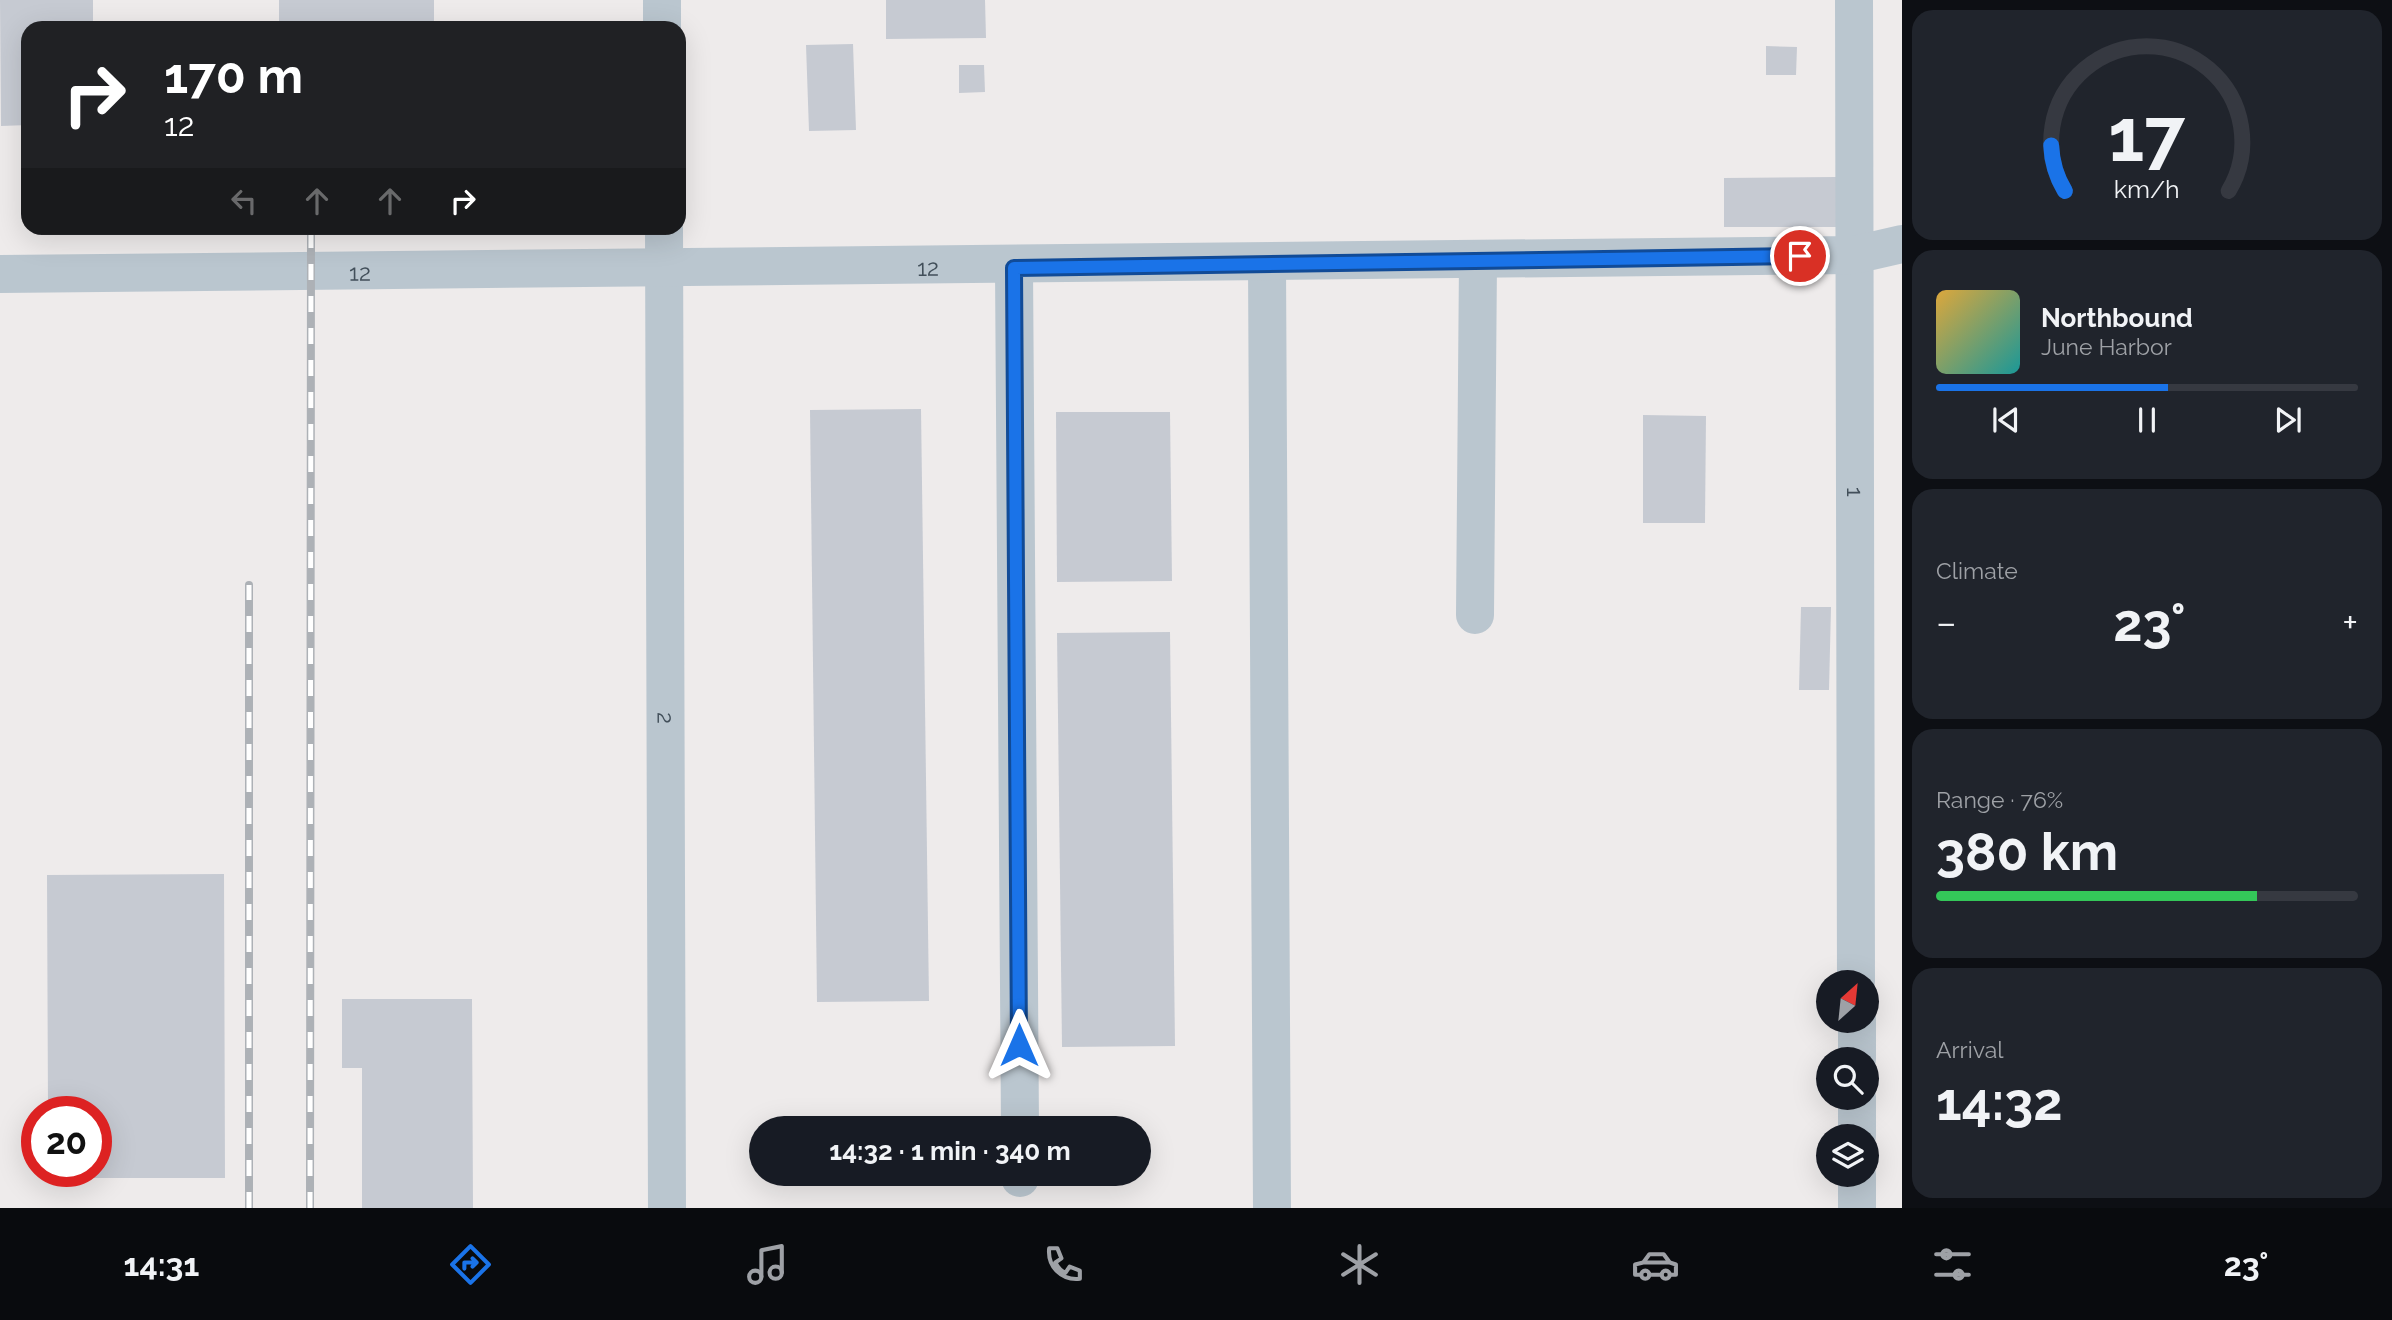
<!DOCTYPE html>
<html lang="en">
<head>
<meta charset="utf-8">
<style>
	body { margin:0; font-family:Raleway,sans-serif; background:#20242c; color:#f1f3f6; height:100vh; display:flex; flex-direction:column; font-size:26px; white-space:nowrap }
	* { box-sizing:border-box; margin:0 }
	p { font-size:23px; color:#9ea1a6 }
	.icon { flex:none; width:38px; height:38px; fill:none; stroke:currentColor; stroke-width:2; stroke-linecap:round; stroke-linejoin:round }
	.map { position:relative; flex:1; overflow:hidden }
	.panel { display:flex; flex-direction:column; gap:10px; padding:10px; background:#0d0f14; width:490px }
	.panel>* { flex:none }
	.banner { position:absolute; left:21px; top:21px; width:665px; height:214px; border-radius:21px; box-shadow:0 7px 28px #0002; background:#202124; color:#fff; overflow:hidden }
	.needle { width:46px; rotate:27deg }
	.fabs { position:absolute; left:1816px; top:970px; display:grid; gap:14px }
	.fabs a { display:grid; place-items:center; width:63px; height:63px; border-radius:50%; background:#171b24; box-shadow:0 7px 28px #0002; font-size:35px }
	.speed { position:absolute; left:21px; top:1096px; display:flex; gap:14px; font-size:35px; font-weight:700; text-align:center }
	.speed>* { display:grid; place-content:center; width:91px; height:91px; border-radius:50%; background:#171b24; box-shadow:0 7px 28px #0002; line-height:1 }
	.speed .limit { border:10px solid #d22; background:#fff; color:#111 }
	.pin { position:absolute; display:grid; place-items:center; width:60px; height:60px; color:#fff; margin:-30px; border:4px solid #fff; border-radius:50%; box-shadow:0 2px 7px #0007 }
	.me { position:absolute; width:77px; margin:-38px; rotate:0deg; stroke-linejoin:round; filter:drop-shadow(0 0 5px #0008) }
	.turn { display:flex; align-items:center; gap:24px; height:147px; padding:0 28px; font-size:32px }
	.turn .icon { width:91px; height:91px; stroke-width:2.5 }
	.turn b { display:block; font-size:49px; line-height:60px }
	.lanes { display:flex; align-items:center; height:66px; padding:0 28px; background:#0003; justify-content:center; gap:35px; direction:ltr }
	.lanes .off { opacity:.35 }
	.big { font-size:52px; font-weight:700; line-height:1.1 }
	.panel .widget { flex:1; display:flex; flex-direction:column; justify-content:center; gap:10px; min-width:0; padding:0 24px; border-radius:21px; background:#20242c }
	.panel .dial { align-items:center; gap:0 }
	.dial svg { height:182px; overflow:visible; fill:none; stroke:#363941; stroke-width:7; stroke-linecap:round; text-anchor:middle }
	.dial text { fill:#f1f3f6; stroke:none }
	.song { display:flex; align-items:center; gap:21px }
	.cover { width:84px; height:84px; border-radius:10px; background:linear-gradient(135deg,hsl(40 70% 55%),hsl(180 70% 35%)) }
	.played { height:7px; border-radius:4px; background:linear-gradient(90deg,#1a73e8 55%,#363941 55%) }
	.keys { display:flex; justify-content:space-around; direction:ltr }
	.heat { display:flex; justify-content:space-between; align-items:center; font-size:38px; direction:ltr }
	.charge { height:10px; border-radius:5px; background:linear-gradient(90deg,#34c759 76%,#363941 0) }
	.trip { position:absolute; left:749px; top:1116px; width:402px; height:70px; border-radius:35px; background:#171b24; box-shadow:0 7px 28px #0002; font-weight:700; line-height:70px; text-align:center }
	.menu { display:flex; height:112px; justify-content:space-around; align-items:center; background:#090b0e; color:#9ea1a6 }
	.menu .icon { width:49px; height:49px }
	.menu .on { color:#1a73e8 }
	.menu b { font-size:32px; color:#f1f3f6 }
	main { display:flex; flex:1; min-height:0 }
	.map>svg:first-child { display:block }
	.building { fill:#c6cad2 }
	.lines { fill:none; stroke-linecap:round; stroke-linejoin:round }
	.minor { stroke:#bac6cf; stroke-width:38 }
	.rail-casing { stroke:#adb1b6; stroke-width:8 }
	.rail { stroke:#fff; stroke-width:5; stroke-dasharray:16; stroke-linecap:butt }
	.route-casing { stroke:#114b97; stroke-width:18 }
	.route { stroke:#1a73e8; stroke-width:12 }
	.labels { text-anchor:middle; stroke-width:5; stroke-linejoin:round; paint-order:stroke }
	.street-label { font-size:23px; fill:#424f5a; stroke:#fff }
</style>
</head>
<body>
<main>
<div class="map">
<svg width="1902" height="1208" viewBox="0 0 1902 1208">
	<rect width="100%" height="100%" fill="#eeebeb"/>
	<g class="building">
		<path d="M0 0H93V28H28V125L1 126Z"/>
		<rect x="279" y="0" width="155" height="28"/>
		<path d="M886 0H985L986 38 886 39Z"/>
		<path d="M853 44 856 130 809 131 806 45Z"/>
		<path d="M1766 46 1797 47 1796 75H1766Z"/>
		<path d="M959 65H984L985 92 959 93Z"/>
		<path d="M1836 177V227H1724V178Z"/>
		<path d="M921 409 929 1001 817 1002 810 410Z"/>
		<path d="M1056 412H1170L1172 581 1057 582Z"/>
		<path d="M1643 415 1706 416 1705 523H1643Z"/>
		<path d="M1801 607H1831L1829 690H1799Z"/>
		<path d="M1170 632 1175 1046 1062 1047 1057 633Z"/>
		<path d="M224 874 225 1178H48V1171H96V1111H48L47 875Z"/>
		<path d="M342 999H472L473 1208H362V1068H342Z"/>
	</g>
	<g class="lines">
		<g class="minor">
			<path d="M662 0V28"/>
			<path id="s1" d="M1854 0 1856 982"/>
			<path id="s2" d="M664 228 667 1208"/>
			<path d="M1267 265 1272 1208"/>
			<path d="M1014 268 1020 1129"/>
			<path id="s3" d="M0 274C618 273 1236 265 1854 255L1902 244"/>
			<path d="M1475 615 1478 261"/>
			<path d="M1857 1020V1059"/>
			<path d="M1857 1097V1136"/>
			<path d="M1020 1174V1178"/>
			<path d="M1857 1174V1208"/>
		</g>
		<g class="rail-casing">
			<g id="rail">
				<path d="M249 1208V585"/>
				<path d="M310 1208 311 228"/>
			</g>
		</g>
		<use href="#rail" class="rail"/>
	</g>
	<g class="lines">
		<g class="route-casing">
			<path id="route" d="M1019 1045 1014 268 1800 256"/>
		</g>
		<use href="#route" class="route"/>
	</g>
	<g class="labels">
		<g class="street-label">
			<text dy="8" stroke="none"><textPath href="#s3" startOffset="928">12</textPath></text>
			<text dy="8" stroke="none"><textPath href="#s3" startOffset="360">12</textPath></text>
			<text dy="8" stroke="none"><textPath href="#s1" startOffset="492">1</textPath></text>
			<text dy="8" stroke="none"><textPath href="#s2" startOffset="490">2</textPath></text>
		</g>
	</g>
</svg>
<div class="fabs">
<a><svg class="needle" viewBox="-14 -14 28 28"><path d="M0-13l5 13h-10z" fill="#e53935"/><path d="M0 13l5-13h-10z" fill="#9ea1a6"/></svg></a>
<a><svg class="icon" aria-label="search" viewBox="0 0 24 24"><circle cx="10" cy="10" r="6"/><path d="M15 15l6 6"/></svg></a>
<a><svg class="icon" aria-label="layers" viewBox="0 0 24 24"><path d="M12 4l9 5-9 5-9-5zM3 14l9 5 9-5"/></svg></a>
</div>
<div class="speed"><div class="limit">20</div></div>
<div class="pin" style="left:1800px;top:256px;background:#d93025"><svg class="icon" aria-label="arrive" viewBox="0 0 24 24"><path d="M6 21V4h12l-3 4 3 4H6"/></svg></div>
<svg class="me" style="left:1019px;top:1045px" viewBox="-20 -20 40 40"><path d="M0-17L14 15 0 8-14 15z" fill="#1a73e8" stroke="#fff" stroke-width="4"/></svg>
<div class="trip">14:32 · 1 min · 340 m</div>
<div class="banner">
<div class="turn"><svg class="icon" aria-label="right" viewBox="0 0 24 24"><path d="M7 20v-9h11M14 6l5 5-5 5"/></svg><div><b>170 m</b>12</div></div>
<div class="lanes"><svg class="icon off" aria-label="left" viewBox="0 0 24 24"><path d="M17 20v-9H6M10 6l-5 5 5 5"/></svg><svg class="icon off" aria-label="ahead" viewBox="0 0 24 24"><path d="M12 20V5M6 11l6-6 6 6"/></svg><svg class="icon off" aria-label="ahead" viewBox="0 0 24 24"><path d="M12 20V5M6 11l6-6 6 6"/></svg><svg class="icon" aria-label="right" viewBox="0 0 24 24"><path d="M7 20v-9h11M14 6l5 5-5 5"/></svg></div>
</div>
</div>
<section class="panel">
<div class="widget dial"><svg viewBox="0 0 100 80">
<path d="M14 69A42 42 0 1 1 86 69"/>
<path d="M14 69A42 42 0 0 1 8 49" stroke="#1a73e8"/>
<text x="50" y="56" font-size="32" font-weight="700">17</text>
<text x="50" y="72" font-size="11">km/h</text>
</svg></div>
<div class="widget">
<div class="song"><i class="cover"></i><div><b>Northbound</b><p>June Harbor</p></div></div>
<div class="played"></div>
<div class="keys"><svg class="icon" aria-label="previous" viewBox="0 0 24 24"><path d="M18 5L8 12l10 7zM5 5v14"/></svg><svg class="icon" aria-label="pause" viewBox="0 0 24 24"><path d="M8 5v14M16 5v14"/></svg><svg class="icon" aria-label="next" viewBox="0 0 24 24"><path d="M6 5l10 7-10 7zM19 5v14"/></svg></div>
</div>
<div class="widget"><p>Climate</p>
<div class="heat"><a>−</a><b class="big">23°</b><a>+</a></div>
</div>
<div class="widget"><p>Range · 76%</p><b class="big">380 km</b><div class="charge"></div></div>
<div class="widget"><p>Arrival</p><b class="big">14:32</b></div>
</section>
</main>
<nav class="menu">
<b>14:31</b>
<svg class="icon on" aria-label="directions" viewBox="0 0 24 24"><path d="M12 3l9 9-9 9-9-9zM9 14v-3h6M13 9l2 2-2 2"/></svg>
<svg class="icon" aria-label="music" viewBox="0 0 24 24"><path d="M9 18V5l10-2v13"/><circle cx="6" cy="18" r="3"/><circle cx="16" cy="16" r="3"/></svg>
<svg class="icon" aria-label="phone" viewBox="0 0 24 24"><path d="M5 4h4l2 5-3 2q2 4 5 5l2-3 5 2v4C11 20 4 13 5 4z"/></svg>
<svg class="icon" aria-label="climate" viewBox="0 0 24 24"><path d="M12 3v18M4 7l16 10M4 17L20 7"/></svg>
<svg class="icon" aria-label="car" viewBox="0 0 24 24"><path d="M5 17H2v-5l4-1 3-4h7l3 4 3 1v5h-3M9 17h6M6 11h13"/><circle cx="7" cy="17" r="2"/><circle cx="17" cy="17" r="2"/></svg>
<svg class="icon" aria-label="filters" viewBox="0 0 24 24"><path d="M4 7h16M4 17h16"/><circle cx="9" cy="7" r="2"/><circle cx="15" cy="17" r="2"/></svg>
<b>23°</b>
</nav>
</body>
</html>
